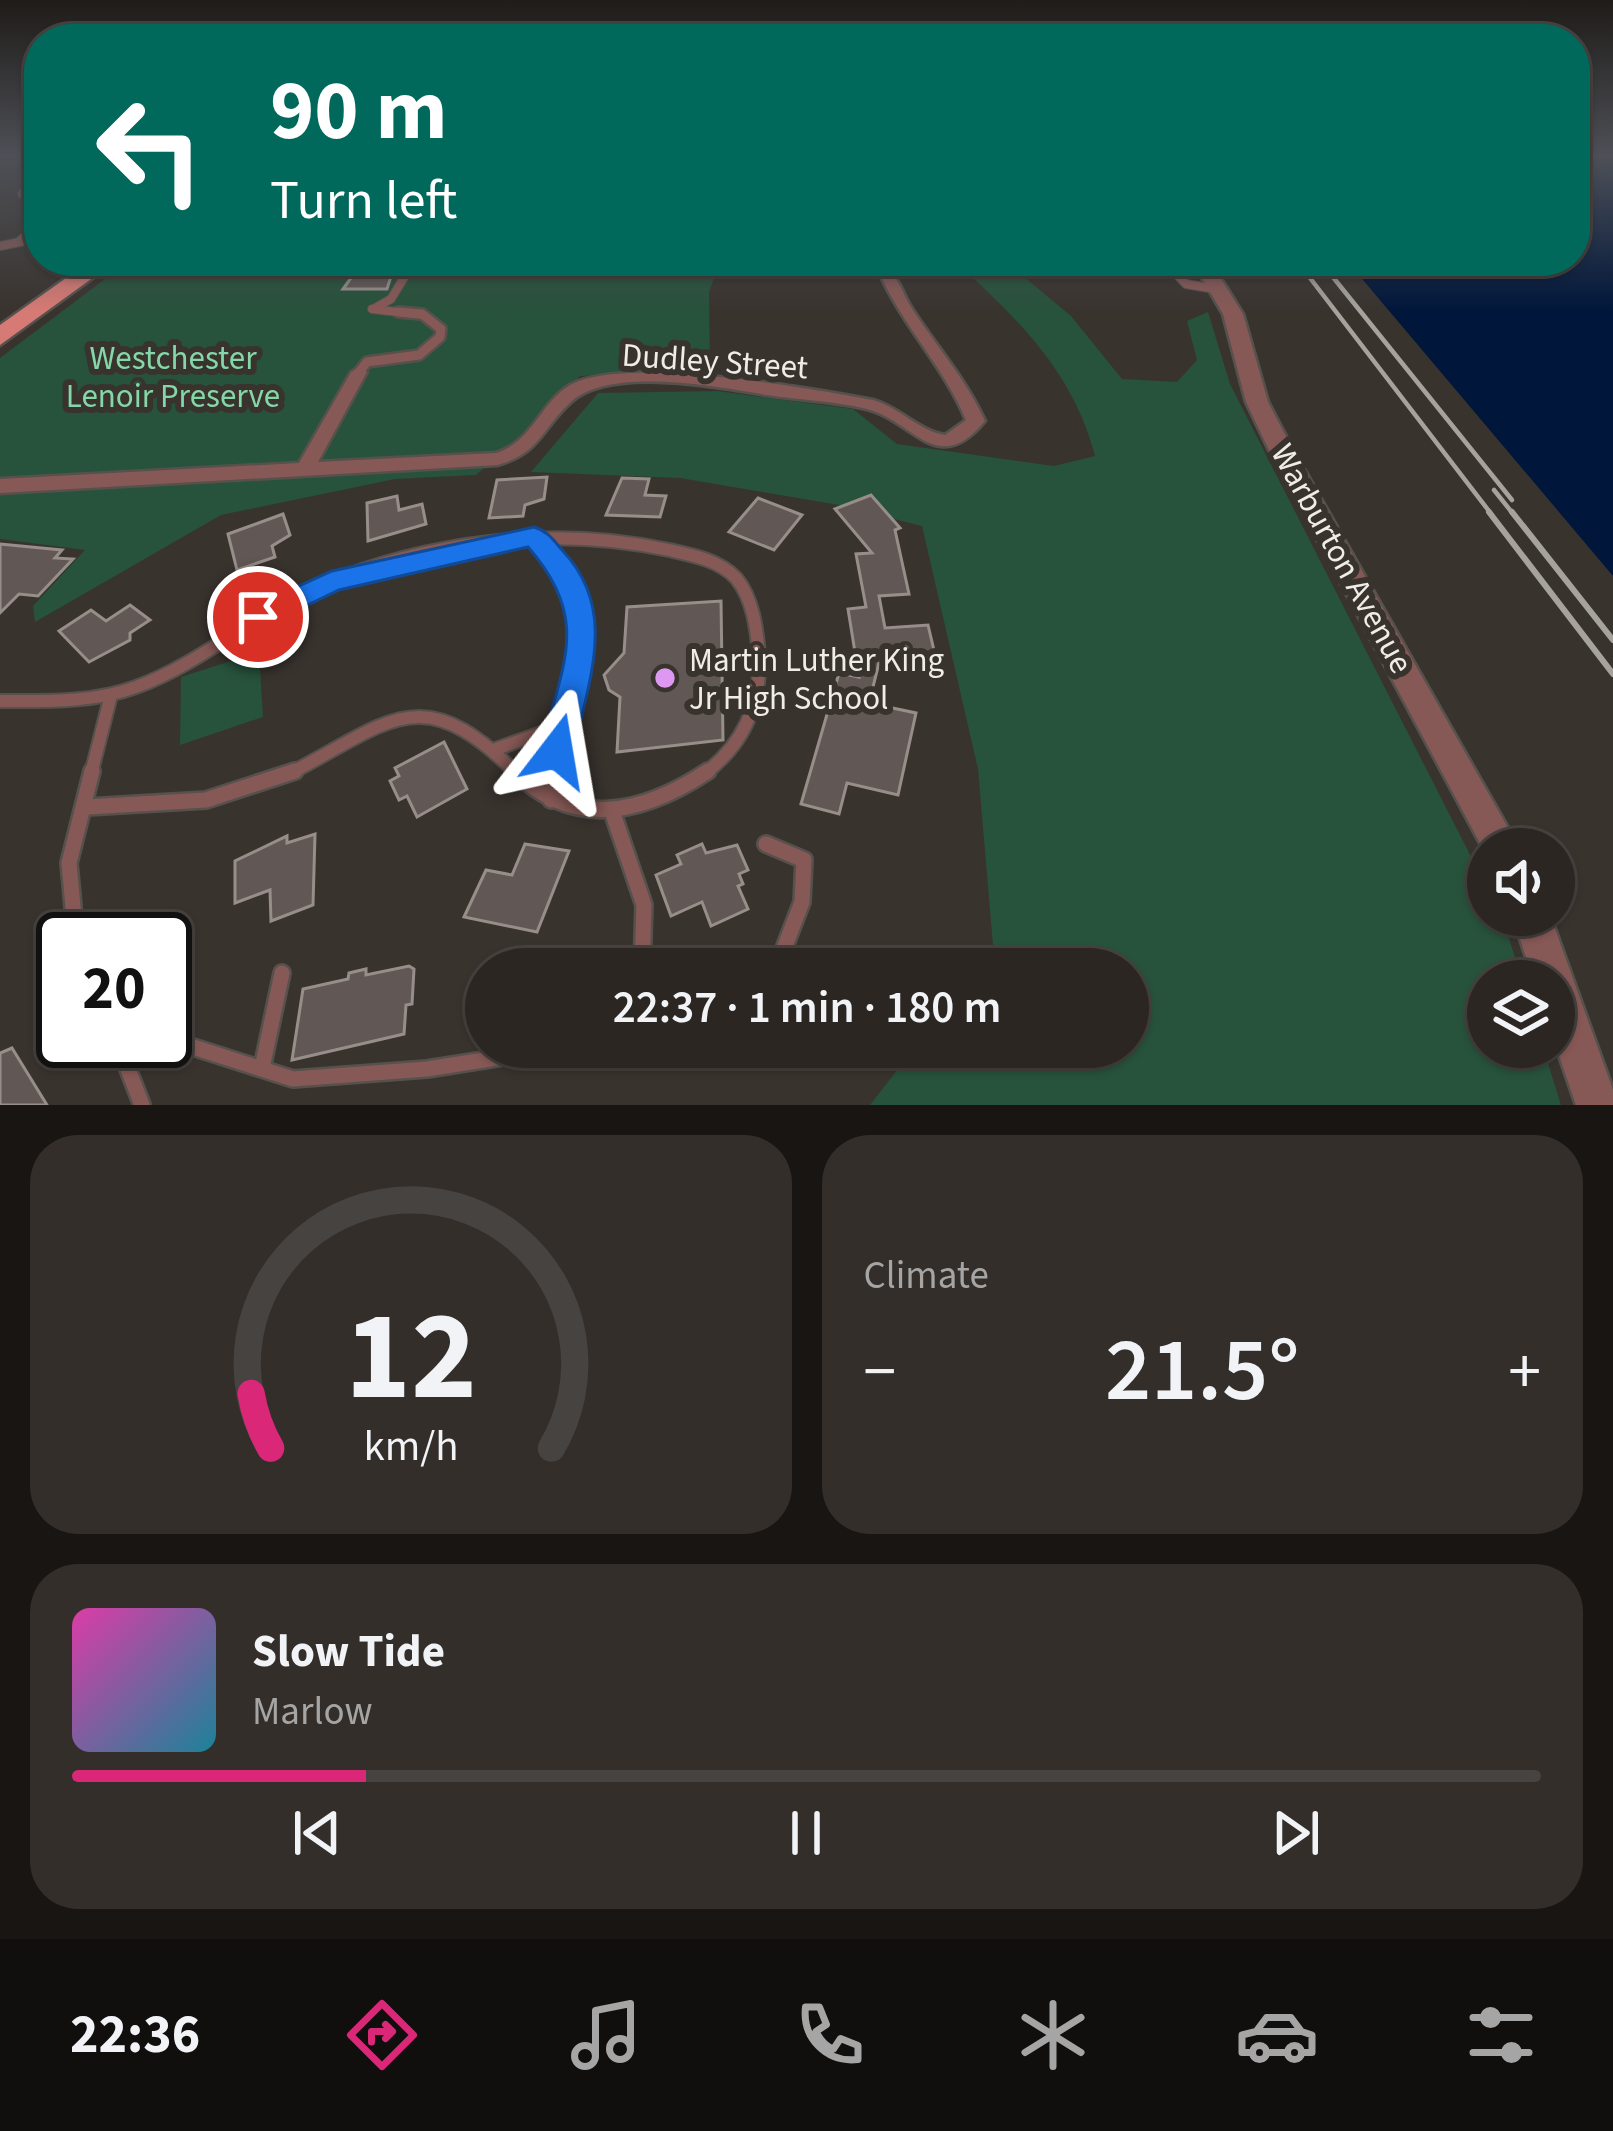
<!DOCTYPE html>
<html lang="en">
<head>
<meta charset="utf-8">
<style>
	body { margin:0; font-family:"Source Sans 3",sans-serif; background:#332e2a; color:#f1f3f6; height:100vh; display:flex; flex-direction:column; font-size:45px; white-space:nowrap }
	* { box-sizing:border-box; margin:0 }
	p { font-size:39px; color:#a6a5a5 }
	.icon { flex:none; width:66px; height:66px; fill:none; stroke:currentColor; stroke-width:2; stroke-linecap:round; stroke-linejoin:round }
	.map { position:relative; height:1105px; overflow:hidden }
	.panel { display:flex; flex-direction:column; gap:30px; padding:30px; background:#181513; flex:1 }
	.panel>* { flex:none }
	.top-card { position:absolute; left:24px; top:24px; width:1566px; height:252px; border-radius:48px; box-shadow:0 3px 9px #0004,0 0 0 3px #474340; background:#00695c; color:#fff; overflow:hidden }
	.tools { position:absolute; left:1467px; top:828px; display:grid; gap:24px }
	.tools a { display:grid; place-items:center; width:108px; height:108px; border-radius:50%; background:#2b2622; box-shadow:0 3px 9px #0004,0 0 0 3px #474340; font-size:60px }
	.speed { position:absolute; left:36px; top:912px; display:flex; gap:24px; font-size:60px; font-weight:700; text-align:center }
	.speed>* { display:grid; place-content:center; width:156px; height:156px; border-radius:50%; background:#2b2622; box-shadow:0 3px 9px #0004,0 0 0 3px #474340; line-height:1 }
	.speed .limit { border:6px solid #111; border-radius:18px; background:#fff; color:#111 }
	.pin { position:absolute; display:grid; place-items:center; width:102px; height:102px; color:#fff; margin:-51px; border:6px solid #fff; border-radius:50%; box-shadow:0 3px 12px #0007 }
	.me { position:absolute; width:132px; margin:-66px; rotate:14deg; stroke-linejoin:round; filter:drop-shadow(0 0 9px #0008) }
	.turn { display:flex; align-items:center; gap:42px; height:252px; padding:0 48px; font-size:54px }
	.turn .icon { width:156px; height:156px; stroke-width:2.5 }
	.turn b { display:block; font-size:84px; line-height:102px }
	.big { font-size:90px; font-weight:600; line-height:1.1 }
	.panel .tile { flex:1; display:flex; flex-direction:column; justify-content:center; gap:18px; min-width:0; padding:0 42px; border-radius:48px; background:#332e2a }
	.panel .dial { align-items:center; gap:0 }
	.dial svg { height:312px; overflow:visible; fill:none; stroke:#474340; stroke-width:7; stroke-linecap:round; text-anchor:middle }
	.dial text { fill:#f1f3f6; stroke:none }
	.song { display:flex; align-items:center; gap:36px }
	.cover { width:144px; height:144px; border-radius:18px; background:linear-gradient(135deg,hsl(320 70% 55%),hsl(190 70% 35%)) }
	.played { height:12px; border-radius:6px; background:linear-gradient(90deg,#db2777 20%,#474340 20%) }
	.keys { display:flex; justify-content:space-around; direction:ltr }
	.heat { display:flex; justify-content:space-between; align-items:center; font-size:66px; direction:ltr }
	.panel .tiles { flex:1; display:grid; gap:30px; grid-template-columns:1fr 1fr }
	.tile:last-child { grid-column:span 2 }
	.trip { position:absolute; left:465px; top:948px; width:684px; height:120px; border-radius:60px; background:#2b2622; box-shadow:0 3px 9px #0004,0 0 0 3px #474340; font-weight:600; line-height:120px; text-align:center }
	.menu { display:flex; height:192px; justify-content:space-around; align-items:center; background:#110f0e; color:#a6a5a5 }
	.menu .icon { width:84px; height:84px }
	.menu .current { color:#db2777 }
	.menu b { font-size:54px; color:#f1f3f6 }
	.map>svg:first-child { display:block }
	.green { fill:#27523b }
	.water { fill:#00163a }
	.building { fill:#615855; stroke:#978e8a; stroke-width:3 }
	.lines { fill:none; stroke-linecap:round; stroke-linejoin:round }
	.service-far3-casing { stroke:#56514c; stroke-width:10 }
	.service-far2-casing { stroke:#56514c; stroke-width:14 }
	.service-far1-casing { stroke:#56514c; stroke-width:16 }
	.service-casing { stroke:#56514c; stroke-width:20 }
	.minor-casing { stroke:#56514c; stroke-width:5 }
	.tertiary-casing { stroke:#56514c; stroke-width:5 }
	.primary-casing { stroke:#56514c; stroke-width:5 }
	.service-far3 { stroke:#875956; stroke-width:8 }
	.service-far2 { stroke:#875956; stroke-width:9 }
	.service-far1 { stroke:#875956; stroke-width:12 }
	.service { stroke:#875956; stroke-width:15 }
	.minor { fill:#875956; fill-rule:evenodd }
	.tertiary { fill:#875956; fill-rule:evenodd }
	.primary { fill:#d67a75; fill-rule:evenodd }
	.rail-far1 { stroke:#a6a29d; stroke-width:4.5 }
	.rail { stroke:#a6a29d; stroke-width:6 }
	.route { fill:#1a73e8; stroke:#114b97; stroke-width:3 }
	.poi-dot { fill:#de98f2; stroke:#39332e; stroke-width:4.5 }
	.labels { text-anchor:middle; stroke-width:12; stroke-linejoin:round; paint-order:stroke }
	.park-label { font-size:33px; fill:#84d7a8; stroke:#39332e }
	.street-label { font-size:33px; fill:#f0ede9; stroke:#39332e }
	.poi-label { font-size:33px; fill:#f0ede9; stroke:#39332e; text-anchor:start }
</style>
</head>
<body>
<div class="map">
<svg width="1613" height="1105" viewBox="0 0 1613 1105">
	<rect width="100%" height="100%" fill="#39332e"/>
	<g class="green">
		<path d="M129 261H720L709 292 710 371 580 376 527 439 511 444 476 475 395 479 221 515 35 622 33 606 85 550 0 539V358Z"/>
		<path d="M954 261H1005L1071 316 1122 379 1177 382 1197 360 1187 321 1208 312 1230 384 1488 890V915H1501L1523 981H1488V1047H1543L1561 1105H870L915 1047H1128V969H975L993 945 978 769 922 526 839 505 680 478 531 472 598 393 717 391 853 409 897 444 1054 466 1095 456C1074 373 1017 317 954 261Z"/>
		<path d="M259 652 263 717 180 745 181 677Z"/>
	</g>
	<path class="water" d="M1575 157H1613V576L1347 261H1575Z"/>
	<g class="building">
		<path d="M393 270 387 289H343L356 271Z"/>
		<path d="M547 477 544 499 525 505 523 516 489 518 497 480Z"/>
		<path d="M622 478 649 479 645 495 666 496 660 517 606 515Z"/>
		<path d="M871 495 900 528 895 530 909 594 879 596 885 628 928 625 936 659 879 663 869 703 916 713 898 795 847 783 839 814 801 804 839 673 859 677 848 609 866 607 856 554 872 553 835 509Z"/>
		<path d="M397 496 399 510 422 504 426 524 368 541 367 503Z"/>
		<path d="M758 498 802 515 774 550 729 532Z"/>
		<path d="M283 514 290 535 272 546 275 557 237 570 228 534Z"/>
		<path d="M0 544 62 550 55 558 73 559 38 596 19 594 0 613Z"/>
		<path d="M721 601 723 740 617 752 620 697 609 690 604 675 624 653 627 607Z"/>
		<path d="M130 605 150 620 130 633V640L89 662 59 631 91 610 106 621Z"/>
		<path d="M444 742 467 789 417 817 407 796 399 800 390 781 399 776 395 768Z"/>
		<path d="M315 834 313 905 271 921 270 890 235 903V861L287 836V843Z"/>
		<path d="M525 844 569 851 537 932 464 917 486 870 512 875Z"/>
		<path d="M702 844 706 853 737 845 748 870 739 874 743 884 738 886 748 909 711 926 702 902 671 916 656 875 681 864 677 855Z"/>
		<path d="M409 966 414 969 412 1004 406 1005 404 1034 292 1060 303 989 348 979 349 973 366 969V975Z"/>
		<path d="M12 1048 47 1105H0V1053Z"/>
	</g>
	<g class="lines">
		<g class="service-far3-casing">
			<g id="service-far3">
				<path d="M39 173 22 194 39 199"/>
				<path d="M20 241 39 223"/>
				<path d="M0 246 39 238"/>
				<path d="M1164 261 1186 284 1221 290"/>
				<path d="M375 308 391 299 405 276 398 261"/>
				<path d="M372 309 423 315"/>
			</g>
		</g>
		<g class="service-far2-casing">
			<path id="service-far2" d="M359 372 367 362 419 355 440 337 441 329 422 314 398 312"/>
		</g>
		<g class="service-far1-casing">
			<g id="service-far1">
				<path d="M534 537 563 568 583 609 555 774"/>
				<path d="M0 701C45 701 93 703 136 687 202 663 255 613 320 586 428 541 554 525 669 550 692 555 719 560 736 578 753 598 757 630 759 656 761 705 743 745 704 774"/>
				<path d="M496 749 561 726"/>
				<path d="M91 774 111 695"/>
				<path d="M289 774C391 721 422 678 517 774"/>
			</g>
		</g>
		<g class="service-casing">
			<g id="service">
				<path d="M514 771C574 830 643 814 708 771"/>
				<path d="M551 800 556 771"/>
				<path d="M87 807 206 800 295 771"/>
				<path d="M613 814 644 905 642 969"/>
				<path d="M766 844 804 860 802 902 776 969"/>
				<path d="M76 939 69 863 92 771"/>
				<path d="M165 1038 293 1079 427 1069 567 1047"/>
				<path d="M117 1041 142 1105"/>
				<path d="M262 1068 282 973"/>
			</g>
		</g>
		<g class="minor-casing">
			<path id="minor" d="M886 268C898 276 903 294 911 307 936 346 966 379 985 421 937 479 914 421 867 409 835 401 800 400 767 395 718 387 610 366 571 402 541 429 541 453 497 465L0 493V479L299 463 351 372 359 367 367 372 318 462 496 453C532 442 540 403 570 385 625 355 808 388 873 400 899 407 919 431 945 435L966 420C944 367 902 325 879 272Z"/>
		</g>
		<g class="tertiary-casing">
			<g id="tertiary">
				<path d="M1192 261H1210L1243 314 1268 402 1292 448 1520 849H1488V858L1268 448 1246 402 1223 314Z"/>
				<path d="M1512 915H1550L1613 1090V1105H1576L1554 1041V981H1534Z"/>
			</g>
		</g>
		<g class="primary-casing">
			<path id="primary" d="M90 261H116L0 345V325Z"/>
		</g>
		<use href="#service-far3" class="service-far3"/>
		<use href="#service-far2" class="service-far2"/>
		<use href="#service-far1" class="service-far1"/>
		<use href="#service" class="service"/>
		<use href="#minor" class="minor"/>
		<use href="#tertiary" class="tertiary"/>
		<use href="#primary" class="primary"/>
		<g class="rail-far1">
			<path d="M1297 261 1492 515"/>
			<path d="M1320 261 1512 500"/>
			<path d="M1494 490 1514 515"/>
		</g>
		<g class="rail">
			<path d="M1489 512 1613 674"/>
			<path d="M1512 512 1613 640"/>
		</g>
	</g>
	<linearGradient id="sky" x2="0" y2="1"><stop stop-color="#1f1c19"/><stop offset="0.5" stop-color="#4e5057"/><stop offset="1" stop-color="#4e5057" stop-opacity="0"/></linearGradient>
	<rect width="1613" height="312" fill="url(#sky)"/>
	<path class="route" d="M534 527C548 531 554 541 563 551 619 611 588 680 574 751L569 761 557 766 545 761 541 751C561 665 593 621 528 547L339 590 258 629 244 617 248 609 332 571Z"/>
	<circle class="poi-dot" cx="665" cy="678" r="12"/>
	<g class="labels">
		<g class="park-label">
			<text x="173" y="369">Westchester<tspan x="173" dy="38">Lenoir Preserve</tspan></text>
		</g>
		<g class="street-label">
			<text transform="translate(715 360) rotate(4)" y="12">Dudley Street</text>
			<text transform="translate(1343 558) rotate(61)" y="12">Warburton Avenue</text>
		</g>
		<g class="poi-label">
			<text x="689" y="671">Martin Luther King<tspan x="689" dy="38">Jr High School</tspan></text>
		</g>
	</g>
</svg>
<div class="tools">
<a><svg class="icon" aria-label="sound" viewBox="0 0 24 24"><path d="M4 9h4l5-4v14l-5-4H4zM17 9q2 3 0 6"/></svg></a>
<a><svg class="icon" aria-label="layers" viewBox="0 0 24 24"><path d="M12 4l9 5-9 5-9-5zM3 14l9 5 9-5"/></svg></a>
</div>
<div class="speed"><div class="limit">20</div></div>
<div class="pin" style="left:258px;top:617px;background:#d93025"><svg class="icon" aria-label="arrive" viewBox="0 0 24 24"><path d="M6 21V4h12l-3 4 3 4H6"/></svg></div>
<svg class="me" style="left:557px;top:751px" viewBox="-20 -20 40 40"><path d="M0-17L14 15 0 8-14 15z" fill="#1a73e8" stroke="#fff" stroke-width="4"/></svg>
<div class="trip">22:37 · 1 min · 180 m</div>
<div class="top-card">
<div class="turn"><svg class="icon" aria-label="left" viewBox="0 0 24 24"><path d="M17 20v-9H6M10 6l-5 5 5 5"/></svg><div><b>90 m</b>Turn left</div></div>
</div>
</div>
<section class="panel">
<div class="tiles">
<div class="tile dial"><svg viewBox="0 0 100 80">
<path d="M14 69A42 42 0 1 1 86 69"/>
<path d="M14 69A42 42 0 0 1 9 55" stroke="#db2777"/>
<text x="50" y="56" font-size="32" font-weight="700">12</text>
<text x="50" y="72" font-size="11">km/h</text>
</svg></div>
<div class="tile"><p>Climate</p>
<div class="heat"><a>−</a><b class="big">21.5°</b><a>+</a></div>
</div>
<div class="tile">
<div class="song"><i class="cover"></i><div><b>Slow Tide</b><p>Marlow</p></div></div>
<div class="played"></div>
<div class="keys"><svg class="icon" aria-label="previous" viewBox="0 0 24 24"><path d="M18 5L8 12l10 7zM5 5v14"/></svg><svg class="icon" aria-label="pause" viewBox="0 0 24 24"><path d="M8 5v14M16 5v14"/></svg><svg class="icon" aria-label="next" viewBox="0 0 24 24"><path d="M6 5l10 7-10 7zM19 5v14"/></svg></div>
</div>
</div>
</section>
<nav class="menu">
<b>22:36</b>
<svg class="icon current" aria-label="directions" viewBox="0 0 24 24"><path d="M12 3l9 9-9 9-9-9zM9 14v-3h6M13 9l2 2-2 2"/></svg>
<svg class="icon" aria-label="music" viewBox="0 0 24 24"><path d="M9 18V5l10-2v13"/><circle cx="6" cy="18" r="3"/><circle cx="16" cy="16" r="3"/></svg>
<svg class="icon" aria-label="phone" viewBox="0 0 24 24"><path d="M5 4h4l2 5-3 2q2 4 5 5l2-3 5 2v4C11 20 4 13 5 4z"/></svg>
<svg class="icon" aria-label="climate" viewBox="0 0 24 24"><path d="M12 3v18M4 7l16 10M4 17L20 7"/></svg>
<svg class="icon" aria-label="car" viewBox="0 0 24 24"><path d="M5 17H2v-5l4-1 3-4h7l3 4 3 1v5h-3M9 17h6M6 11h13"/><circle cx="7" cy="17" r="2"/><circle cx="17" cy="17" r="2"/></svg>
<svg class="icon" aria-label="filters" viewBox="0 0 24 24"><path d="M4 7h16M4 17h16"/><circle cx="9" cy="7" r="2"/><circle cx="15" cy="17" r="2"/></svg>
</nav>
</body>
</html>
